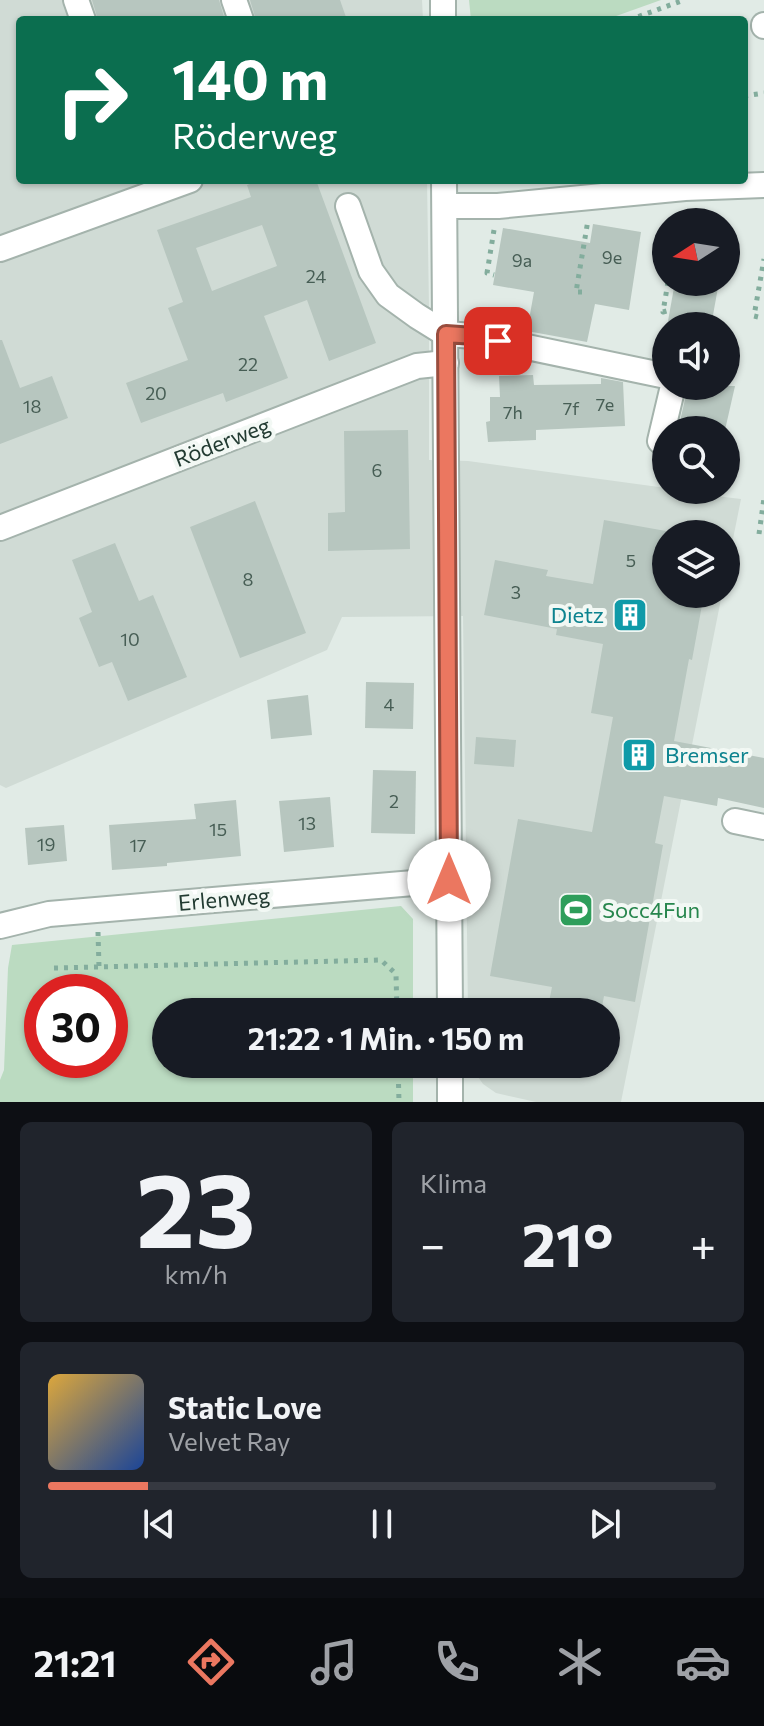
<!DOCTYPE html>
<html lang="de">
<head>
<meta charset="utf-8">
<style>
	body { margin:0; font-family:Commissioner,sans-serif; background:#20242c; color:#f1f3f6; height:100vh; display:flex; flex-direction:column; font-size:30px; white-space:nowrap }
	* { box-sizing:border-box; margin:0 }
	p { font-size:26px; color:#9ea1a6 }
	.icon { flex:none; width:44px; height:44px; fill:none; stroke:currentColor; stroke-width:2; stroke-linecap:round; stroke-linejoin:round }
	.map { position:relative; height:1102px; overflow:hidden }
	.panel { display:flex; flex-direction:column; gap:20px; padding:20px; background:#0d0f14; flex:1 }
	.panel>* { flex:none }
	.guide { position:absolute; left:16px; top:16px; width:732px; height:168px; border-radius:8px; box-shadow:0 2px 6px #0004; background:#0b6e4f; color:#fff; overflow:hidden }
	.needle { width:52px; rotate:258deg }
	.buttons { position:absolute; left:652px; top:208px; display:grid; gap:16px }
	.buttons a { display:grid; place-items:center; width:88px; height:88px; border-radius:50%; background:#171b24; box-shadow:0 2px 6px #0004; font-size:40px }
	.speed { position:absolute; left:24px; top:974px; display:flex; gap:16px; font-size:40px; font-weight:700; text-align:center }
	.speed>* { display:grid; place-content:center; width:104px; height:104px; border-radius:50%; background:#171b24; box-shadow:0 2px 6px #0004; line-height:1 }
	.speed .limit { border:12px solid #d22; background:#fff; color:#111 }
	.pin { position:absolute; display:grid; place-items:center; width:68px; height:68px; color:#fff; margin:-34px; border-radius:16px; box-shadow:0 4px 12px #0006 }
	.me { position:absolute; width:88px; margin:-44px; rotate:0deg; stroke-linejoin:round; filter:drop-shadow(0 0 6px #0008) }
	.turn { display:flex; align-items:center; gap:28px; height:168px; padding:0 24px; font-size:36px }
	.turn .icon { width:104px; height:104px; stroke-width:2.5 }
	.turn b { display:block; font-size:56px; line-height:68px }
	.big { font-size:60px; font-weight:700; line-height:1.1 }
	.panel .card { flex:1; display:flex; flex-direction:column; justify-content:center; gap:12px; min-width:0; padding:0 28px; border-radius:12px; background:#20242c }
	.panel .dial { align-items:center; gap:0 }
	.dial b { font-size:104px; line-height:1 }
	.song { display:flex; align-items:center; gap:24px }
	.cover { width:96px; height:96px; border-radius:12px; background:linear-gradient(135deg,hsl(40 70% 55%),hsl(220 70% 35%)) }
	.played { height:8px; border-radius:4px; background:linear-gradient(90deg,#eb7760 15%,#363941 15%) }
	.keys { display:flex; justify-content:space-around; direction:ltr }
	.heat { display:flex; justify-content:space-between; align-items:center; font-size:44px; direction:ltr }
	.panel .tiles { flex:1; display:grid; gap:20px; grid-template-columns:1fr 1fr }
	.card:last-child { grid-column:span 2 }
	.trip { position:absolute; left:152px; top:998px; width:468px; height:80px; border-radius:40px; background:#171b24; box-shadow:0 2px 6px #0004; font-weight:700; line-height:80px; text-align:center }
	.tabs { display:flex; height:128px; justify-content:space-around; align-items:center; background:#090b0e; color:#9ea1a6 }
	.tabs .icon { width:56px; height:56px }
	.tabs .selected { color:#eb7760 }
	.tabs b { font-size:36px; color:#f1f3f6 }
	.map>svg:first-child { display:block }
	.built { fill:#d0dbd5 }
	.green { fill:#bbdbc1; fill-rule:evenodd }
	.building { fill:#b7c6bf; fill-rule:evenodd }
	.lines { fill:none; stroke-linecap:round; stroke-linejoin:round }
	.minor-casing { stroke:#a4b3ac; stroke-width:28 }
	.path { stroke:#83ad9d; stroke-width:5; stroke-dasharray:4 6; stroke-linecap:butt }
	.minor { stroke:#fff; stroke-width:24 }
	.route-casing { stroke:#994d3e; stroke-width:20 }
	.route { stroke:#eb7760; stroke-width:14 }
	.labels { text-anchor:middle; stroke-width:8; stroke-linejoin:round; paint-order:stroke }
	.number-label { font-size:18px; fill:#475e55 }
	.street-label { font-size:22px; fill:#223b32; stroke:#f2f8f4 }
	.culture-label { font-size:22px; fill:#0d838f; stroke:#f2f8f4; text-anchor:end }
	.leisure-label { font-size:22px; fill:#27864d; stroke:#f2f8f4; text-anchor:start }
</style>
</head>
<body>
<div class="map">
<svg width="764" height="1102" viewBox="0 0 764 1102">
	<rect width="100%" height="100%" fill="#e1ebe6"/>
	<path class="built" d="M0 0H422L423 20H20V180H427L429 307V460L468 461 666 488V490L741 499 726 574V534H666V594H722L621 1102H536L496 1093 483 1084 476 1074 472 1064H606V1012H468L463 616 342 617 327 650 6 788 0 785Z"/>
	<g class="green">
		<path d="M469 0H661L605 20H471Z"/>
		<path d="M401 906 413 919V1012H166V1064H413V1102H0V1080L4 1070 8 968 12 945ZM42 992H110V1060H42Z"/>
	</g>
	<g class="building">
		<path d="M92 0H219L225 20H98Z"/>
		<path d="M250 0H340L347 20H256Z"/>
		<path d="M260 180H316L376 343 329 361 307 300 264 316 288 378 226 402 223 393 141 423 126 383 188 360 168 308 183 302 157 230 251 197 247 185ZM262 225 277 266 212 291 196 248Z"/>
		<path d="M593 224 641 232 629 310 595 304 587 342 527 331 534 292 493 285 503 228 590 243Z"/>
		<path d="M675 282H719L711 326H697L668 321Z"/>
		<path d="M0 340H2L20 388 52 376 68 418 0 444Z"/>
		<path d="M533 375 534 385 601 384V378L623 382 625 426 536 430V440L488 442 486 422 490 421V397H500L499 376Z"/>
		<path d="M688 386H735L725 430H678Z"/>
		<path d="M408 430 410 549 328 551V513L345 512 344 431Z"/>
		<path d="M255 501 306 633 240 658 190 527Z"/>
		<path d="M604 520 666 531V594H704L692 660 689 659 674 741 764 758V808L718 798 717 806 664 796 655 843 663 845 635 1002 604 996 601 1012H547L552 987 490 976 518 819 592 832 613 717 591 713 603 644 556 635 557 629 484 615 495 560 548 570 546 576 593 584Z"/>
		<path d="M115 543 139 601 153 595 187 677 128 701 112 662 99 667 79 618 92 612 72 560Z"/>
		<path d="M366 682 414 683 413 729 365 728Z"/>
		<path d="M308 695 312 735 271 739 267 700Z"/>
		<path d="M476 737 516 740 514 767 474 764Z"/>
		<path d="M373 770 416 771 415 834 371 833Z"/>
		<path d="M330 797 334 847 284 852 279 801Z"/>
		<path d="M236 800 241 856 167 863V866L112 870 109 825 196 819 194 804Z"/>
		<path d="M64 825 67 861 28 865 25 828Z"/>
	</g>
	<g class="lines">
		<g class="minor-casing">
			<g id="minor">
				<path d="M76 0 83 20"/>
				<path d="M234 0 241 20"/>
				<path d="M443 0V20"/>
				<path d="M764 25V26"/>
				<path d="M444 180 450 1012"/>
				<path d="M348 206 371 271 388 295 417 316 446 334 474 336 666 376"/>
				<path d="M445 206H498L685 188 764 185"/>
				<path d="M0 249 190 180"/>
				<path d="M660 441 673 386"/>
				<path d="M0 528 417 366 446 363"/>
				<path d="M735 821 764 827"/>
				<path d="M0 926 49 914 449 880"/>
				<path d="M450 1064V1102"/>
			</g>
		</g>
		<g class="path">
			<path d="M629 20 684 0"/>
			<path d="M744 96 764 93"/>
			<path d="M494 230 487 273 494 275"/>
			<path d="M668 282 663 312 670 310"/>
			<path d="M582 292H576L588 220"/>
			<path d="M758 317 754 316 764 259"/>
			<path d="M759 534 764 498"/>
			<path d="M98 932 99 967"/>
			<path d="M54 968 381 960 396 974 397 1012"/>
			<path d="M398 1064 399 1102"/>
		</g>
		<use href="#minor" class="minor"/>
	</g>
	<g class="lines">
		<g class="route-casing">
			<path id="route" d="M449 880 446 334 474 336 498 341"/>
		</g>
		<use href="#route" class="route"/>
	</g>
	<defs>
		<g id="building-square" transform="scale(1.8)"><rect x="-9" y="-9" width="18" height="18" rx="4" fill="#0f9aa8" stroke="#f2f8f4"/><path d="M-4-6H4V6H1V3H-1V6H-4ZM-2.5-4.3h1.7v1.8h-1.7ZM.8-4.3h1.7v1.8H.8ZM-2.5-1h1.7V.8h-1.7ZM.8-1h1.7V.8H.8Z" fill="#fff"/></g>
		<g id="stadium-square" transform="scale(1.8)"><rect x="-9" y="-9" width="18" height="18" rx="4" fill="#2e9e5b" stroke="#f2f8f4"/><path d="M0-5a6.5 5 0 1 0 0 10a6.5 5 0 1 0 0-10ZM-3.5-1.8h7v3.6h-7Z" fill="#fff"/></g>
	</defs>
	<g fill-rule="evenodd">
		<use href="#building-square" x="630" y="615"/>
		<use href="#building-square" x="639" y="755"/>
		<use href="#stadium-square" x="576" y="910"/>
	</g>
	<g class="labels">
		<g class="number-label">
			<text x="612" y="264">9e</text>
			<text x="522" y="267">9a</text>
			<text x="316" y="283">24</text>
			<text x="248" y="371">22</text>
			<text x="156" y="400">20</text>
			<text x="605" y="411">7e</text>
			<text x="32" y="413">18</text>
			<text x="571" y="415">7f</text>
			<text x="513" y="419">7h</text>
			<text x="377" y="477">6</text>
			<text x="631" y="567">5</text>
			<text x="248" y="586">8</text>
			<text x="516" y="599">3</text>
			<text x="130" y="646">10</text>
			<text x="389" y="711">4</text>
			<text x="394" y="808">2</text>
			<text x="307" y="830">13</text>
			<text x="218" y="836">15</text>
			<text x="46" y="851">19</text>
			<text x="138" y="852">17</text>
		</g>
		<g class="street-label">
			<text transform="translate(222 442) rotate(-21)" y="8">Röderweg</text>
			<text transform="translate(224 899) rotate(-5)" y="8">Erlenweg</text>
		</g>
		<g class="culture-label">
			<text x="604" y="623">Dietz</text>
			<text x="665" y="763" text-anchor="start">Bremser</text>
		</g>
		<g class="leisure-label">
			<text x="602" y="918">Socc4Fun</text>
		</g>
	</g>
</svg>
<div class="buttons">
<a><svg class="needle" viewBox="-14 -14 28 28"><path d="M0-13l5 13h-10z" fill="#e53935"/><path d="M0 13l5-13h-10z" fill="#9ea1a6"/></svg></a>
<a><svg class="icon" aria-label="sound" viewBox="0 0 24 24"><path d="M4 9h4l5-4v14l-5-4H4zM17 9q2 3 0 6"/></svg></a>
<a><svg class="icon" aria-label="search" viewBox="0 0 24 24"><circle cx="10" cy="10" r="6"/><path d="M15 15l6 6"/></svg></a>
<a><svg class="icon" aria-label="layers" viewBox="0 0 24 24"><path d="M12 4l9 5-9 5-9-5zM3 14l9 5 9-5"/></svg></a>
</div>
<div class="speed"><div class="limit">30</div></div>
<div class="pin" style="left:498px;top:341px;background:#d93025"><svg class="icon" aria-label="arrive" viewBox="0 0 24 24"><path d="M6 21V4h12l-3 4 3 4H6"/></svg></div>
<svg class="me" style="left:449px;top:880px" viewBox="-20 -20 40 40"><circle r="19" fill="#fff"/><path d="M0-13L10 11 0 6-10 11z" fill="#eb7760"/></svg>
<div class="trip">21:22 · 1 Min. · 150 m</div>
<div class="guide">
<div class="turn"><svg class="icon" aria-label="right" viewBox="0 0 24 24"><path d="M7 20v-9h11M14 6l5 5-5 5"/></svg><div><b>140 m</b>Röderweg</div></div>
</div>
</div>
<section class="panel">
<div class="tiles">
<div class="card dial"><b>23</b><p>km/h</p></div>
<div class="card"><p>Klima</p>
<div class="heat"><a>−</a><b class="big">21°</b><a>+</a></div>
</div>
<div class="card">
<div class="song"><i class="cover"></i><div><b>Static Love</b><p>Velvet Ray</p></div></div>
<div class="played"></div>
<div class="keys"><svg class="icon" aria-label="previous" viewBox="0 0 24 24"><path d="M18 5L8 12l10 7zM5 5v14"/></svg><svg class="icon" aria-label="pause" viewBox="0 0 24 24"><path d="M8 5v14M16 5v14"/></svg><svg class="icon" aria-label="next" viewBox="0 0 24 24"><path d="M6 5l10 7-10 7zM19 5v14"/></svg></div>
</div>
</div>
</section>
<nav class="tabs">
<b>21:21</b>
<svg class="icon selected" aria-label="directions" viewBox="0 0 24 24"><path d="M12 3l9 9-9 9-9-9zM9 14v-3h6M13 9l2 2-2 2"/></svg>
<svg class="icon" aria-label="music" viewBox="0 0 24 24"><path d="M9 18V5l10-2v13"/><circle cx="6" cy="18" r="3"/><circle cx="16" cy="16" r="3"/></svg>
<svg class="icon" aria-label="phone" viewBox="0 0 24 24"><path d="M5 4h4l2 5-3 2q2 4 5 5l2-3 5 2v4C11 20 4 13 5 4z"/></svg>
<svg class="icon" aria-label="climate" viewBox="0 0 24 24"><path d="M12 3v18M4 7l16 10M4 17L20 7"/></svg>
<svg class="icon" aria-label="car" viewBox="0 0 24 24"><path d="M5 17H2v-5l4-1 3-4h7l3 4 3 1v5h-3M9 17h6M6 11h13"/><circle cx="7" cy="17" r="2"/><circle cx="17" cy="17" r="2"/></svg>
</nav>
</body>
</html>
